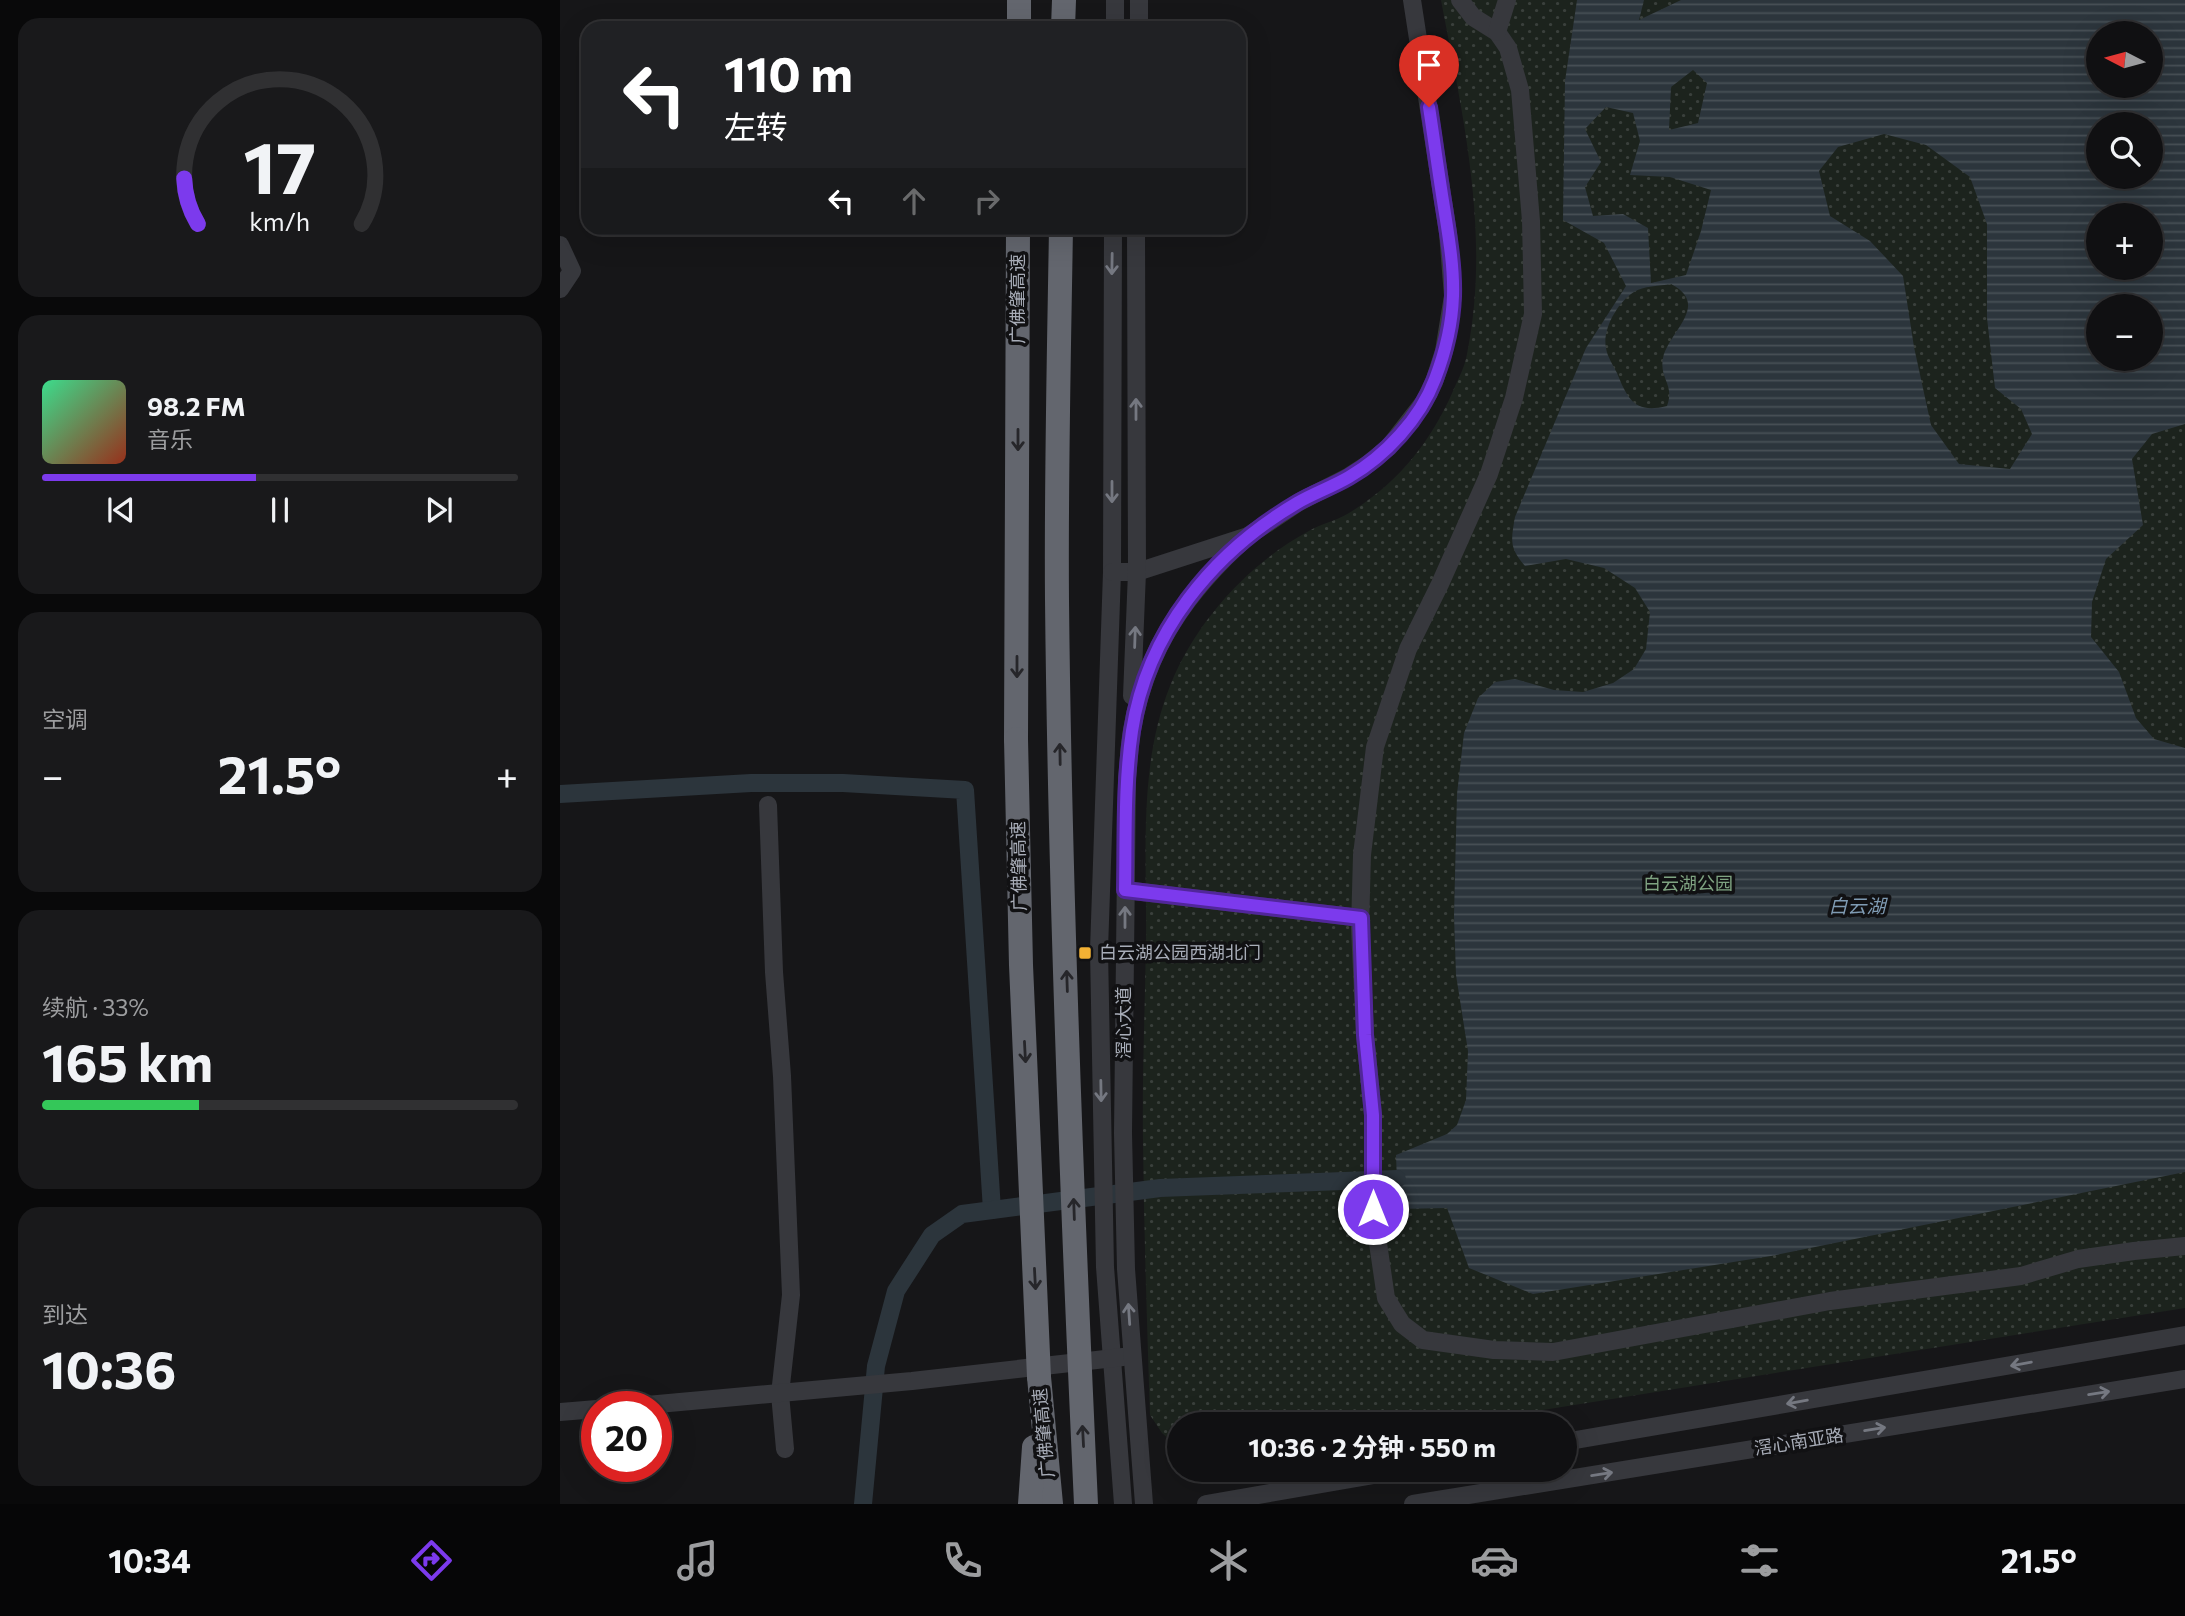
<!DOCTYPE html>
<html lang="zh">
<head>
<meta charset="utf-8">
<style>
	body { margin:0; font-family:Commissioner,"Noto Sans SC",sans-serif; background:#19191b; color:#f1f3f6; height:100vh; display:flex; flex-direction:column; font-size:26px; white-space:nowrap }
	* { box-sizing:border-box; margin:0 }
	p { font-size:23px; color:#9c9d9f }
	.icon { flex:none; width:38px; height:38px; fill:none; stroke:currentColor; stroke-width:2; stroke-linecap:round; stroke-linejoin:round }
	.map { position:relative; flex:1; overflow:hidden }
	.drawer { display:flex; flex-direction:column; gap:18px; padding:18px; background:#09090a; width:560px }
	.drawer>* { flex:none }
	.banner { position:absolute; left:21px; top:21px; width:665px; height:214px; border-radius:21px; box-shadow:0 7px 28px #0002,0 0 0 2px #303032; background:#202124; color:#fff; overflow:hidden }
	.needle { width:46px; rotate:276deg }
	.tools { position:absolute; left:1526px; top:21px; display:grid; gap:14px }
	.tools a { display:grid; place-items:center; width:77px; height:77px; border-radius:50%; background:#101012; box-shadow:0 7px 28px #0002,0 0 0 2px #303032; font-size:35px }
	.speed { position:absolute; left:21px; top:1391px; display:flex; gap:14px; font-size:35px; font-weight:700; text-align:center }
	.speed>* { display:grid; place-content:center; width:91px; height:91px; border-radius:50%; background:#101012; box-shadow:0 7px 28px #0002,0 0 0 2px #303032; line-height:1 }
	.speed .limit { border:10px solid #d22; background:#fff; color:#111 }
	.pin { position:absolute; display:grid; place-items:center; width:60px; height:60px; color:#fff; margin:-72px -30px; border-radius:50% 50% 50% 0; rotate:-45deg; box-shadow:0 0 7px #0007 }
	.pin .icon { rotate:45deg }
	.me { position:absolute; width:77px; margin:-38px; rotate:0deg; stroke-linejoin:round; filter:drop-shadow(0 0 5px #0008) }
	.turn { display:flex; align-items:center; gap:24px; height:147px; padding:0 28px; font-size:32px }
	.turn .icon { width:91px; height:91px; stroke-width:2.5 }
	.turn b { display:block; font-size:49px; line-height:60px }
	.lanes { display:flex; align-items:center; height:66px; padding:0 28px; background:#0003; justify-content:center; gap:35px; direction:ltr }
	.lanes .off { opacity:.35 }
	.big { font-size:52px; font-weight:700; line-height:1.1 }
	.drawer .tile { flex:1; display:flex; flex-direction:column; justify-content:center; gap:10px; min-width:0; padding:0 24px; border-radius:21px; background:#19191b }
	.drawer .dial { align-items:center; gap:0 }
	.dial svg { height:182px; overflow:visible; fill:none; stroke:#303032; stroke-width:7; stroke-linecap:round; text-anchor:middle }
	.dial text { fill:#f1f3f6; stroke:none }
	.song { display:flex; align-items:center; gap:21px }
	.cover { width:84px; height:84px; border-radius:10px; background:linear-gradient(135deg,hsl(150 70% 55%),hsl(10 70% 35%)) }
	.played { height:7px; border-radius:4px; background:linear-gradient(90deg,#7c3aed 45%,#303032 45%) }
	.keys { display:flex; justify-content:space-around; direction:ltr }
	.heat { display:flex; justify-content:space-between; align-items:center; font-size:38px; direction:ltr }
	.charge { height:10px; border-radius:5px; background:linear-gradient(90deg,#34c759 33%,#303032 0) }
	.trip { position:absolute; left:607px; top:1412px; width:410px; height:70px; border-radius:35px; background:#101012; box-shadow:0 7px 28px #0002,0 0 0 2px #303032; font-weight:700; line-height:70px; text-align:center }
	.tabs { display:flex; height:112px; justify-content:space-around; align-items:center; background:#060607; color:#9c9d9f }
	.tabs .icon { width:49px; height:49px }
	.tabs .current { color:#7c3aed }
	.tabs b { font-size:32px; color:#f1f3f6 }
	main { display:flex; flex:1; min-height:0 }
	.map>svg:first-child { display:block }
	.park { fill:url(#park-dots); fill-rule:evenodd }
	.water { fill:url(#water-rules); fill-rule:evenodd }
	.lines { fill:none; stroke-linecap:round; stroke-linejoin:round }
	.canal { stroke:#2c353c; stroke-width:18 }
	.minor { stroke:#37383d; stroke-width:18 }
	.highway { stroke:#63666e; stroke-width:24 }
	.highway-bridge { stroke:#63666e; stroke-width:24 }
	.oneway { stroke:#757881 }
	.oneway2 { stroke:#26262a }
	.route-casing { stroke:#51269a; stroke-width:18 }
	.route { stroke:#7c3aed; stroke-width:12 }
	.poi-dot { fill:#f2b134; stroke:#111113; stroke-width:2.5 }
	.labels { text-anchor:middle; stroke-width:7; stroke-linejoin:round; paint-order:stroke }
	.street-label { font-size:18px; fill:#a8adb8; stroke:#111113 }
	.park-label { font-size:18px; fill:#7fa381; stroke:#111113 }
	.poi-label { font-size:18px; fill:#a8adb8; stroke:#111113; text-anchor:start }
	.water-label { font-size:19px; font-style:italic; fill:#7f9bb3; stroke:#111113 }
</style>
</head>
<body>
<main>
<section class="drawer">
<div class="tile dial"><svg viewBox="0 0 100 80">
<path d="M14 69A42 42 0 1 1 86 69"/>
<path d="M14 69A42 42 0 0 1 8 49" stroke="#7c3aed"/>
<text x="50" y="56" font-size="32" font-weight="700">17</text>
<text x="50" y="72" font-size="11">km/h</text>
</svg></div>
<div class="tile">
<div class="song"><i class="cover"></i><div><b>98.2 FM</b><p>音乐</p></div></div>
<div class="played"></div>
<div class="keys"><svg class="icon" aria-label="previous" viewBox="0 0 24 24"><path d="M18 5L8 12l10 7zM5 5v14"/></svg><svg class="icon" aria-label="pause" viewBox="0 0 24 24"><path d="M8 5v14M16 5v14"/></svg><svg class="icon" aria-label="next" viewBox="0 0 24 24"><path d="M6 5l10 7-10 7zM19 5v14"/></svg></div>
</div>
<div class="tile"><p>空调</p>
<div class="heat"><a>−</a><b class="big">21.5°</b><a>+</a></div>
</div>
<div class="tile"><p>续航 · 33%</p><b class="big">165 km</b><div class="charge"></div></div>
<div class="tile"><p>到达</p><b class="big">10:36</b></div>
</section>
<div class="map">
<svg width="1625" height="1504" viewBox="0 0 1625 1504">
	<defs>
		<pattern id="park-dots" width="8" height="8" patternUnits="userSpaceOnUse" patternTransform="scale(1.75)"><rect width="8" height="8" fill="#1c231d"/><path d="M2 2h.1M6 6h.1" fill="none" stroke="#3a403c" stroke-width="1.8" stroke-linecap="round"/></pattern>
		<pattern id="water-rules" width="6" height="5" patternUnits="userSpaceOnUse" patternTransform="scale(1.75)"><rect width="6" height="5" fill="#2c353c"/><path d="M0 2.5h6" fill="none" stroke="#485056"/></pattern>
	</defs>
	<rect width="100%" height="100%" fill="#161618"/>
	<path class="park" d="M881 0H1625V1308L894 1424H620L619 1448 602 1433 590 1415C587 1324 584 1233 583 1143 582 1075 585 1008 586 940 587 856 578 766 610 686 635 623 687 565 747 532 760 524 776 521 789 513 837 484 871 442 893 391 898 379 905 367 907 354 931 235 903 117 881 0ZM1538 33H1591V86H1538ZM1538 124H1591V177H1538ZM1538 215H1591V268H1538ZM1538 306H1591V359H1538Z"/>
	<path class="water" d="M1017 0H1084L1079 20 1121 0H1625V424L1592 434 1572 459 1583 525 1546 559 1532 602 1531 637 1559 672 1576 718 1594 739 1625 748V1172L1211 1256 973 1294 909 1268 887 1208 838 1209 836 1155 887 1134 897 1125 906 1100 908 1051 896 975 894 916 897 794 904 733 918 698 935 682 955 679 994 690 1023 692 1053 683 1074 669 1086 649 1090 612 1075 588 1044 568 1006 559 965 566C949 548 951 540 955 517L1026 348 1066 286 1044 243 1003 220 1005 81ZM1538 33H1591V86H1538ZM1133 70 1147 83 1138 123 1109 130 1111 87ZM1046 107 1073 113 1080 141 1070 175 1110 177 1151 190 1141 231 1126 275 1091 283 1088 228 1063 214 1033 216 1025 187 1041 162 1025 129ZM1538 124H1591V177H1538ZM1324 134 1366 145 1410 177 1427 224V318L1435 388 1461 409 1472 434 1450 469 1399 464 1371 425 1354 347 1343 276 1310 241 1270 216 1259 171 1278 147ZM1538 215H1591V268H1538ZM1111 284C1151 305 1109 331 1103 358 1099 379 1115 384 1107 406 1075 414 1068 400 1057 373 1053 365 1047 356 1046 348 1042 329 1058 302 1074 292 1083 286 1100 286 1111 284ZM1538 306H1591V359H1538Z"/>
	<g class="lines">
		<g class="canal">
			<path d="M0 794 191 783H283L405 790 432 1210"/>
			<path d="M303 1504 316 1366 336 1291 372 1235 402 1214 600 1188 837 1179"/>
		</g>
		<g class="minor">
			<path d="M900 0 913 17 937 32 948 48 960 90 971 221 973 314 954 398 929 474 880 584 848 649 815 747 802 855 800 928 805 1035 813 1115V1209L826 1298 842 1324 863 1340 934 1350 993 1352 1270 1301 1461 1276 1518 1259 1574 1251 1625 1246"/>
			<path d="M555 28V0"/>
			<path d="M579 28V0"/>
			<path d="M937 32 947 0"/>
			<path d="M553 228 552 572 539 950 545 1267 563 1504"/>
			<path d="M0 245 12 271 0 289"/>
			<path d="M552 572H577L688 536 739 502 788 477 808 464 829 447 864 402 874 382 884 351 893 296 888 233 852 0"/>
			<path d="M572 696 577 572 576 228"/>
			<path d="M208 805 214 972 222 1076 231 1295 220 1394 225 1449"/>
			<path d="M565 890 801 918"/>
			<path d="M65 1407 352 1381 563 1357"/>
			<path d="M0 1412 37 1409"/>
			<path d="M1004 1442 1625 1335"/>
			<path d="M584 1504 566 1269 563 1133 567 778C569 762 569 746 572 730 586 648 627 591 688 536"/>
			<path d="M646 1504 843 1470"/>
			<path d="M853 1504 1625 1379"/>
		</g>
		<g class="highway">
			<path d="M459 28V0"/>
			<path d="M503 28 504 0"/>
			<path d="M456 739 458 228"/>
			<path d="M479 1377 491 1504"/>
			<path d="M470 1504 474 1447"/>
		</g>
		<g class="highway-bridge">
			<path d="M501 228C499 351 496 476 497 600 500 901 512 1203 526 1504"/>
			<path d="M456 739 461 965 479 1377"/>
		</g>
	</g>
	<defs><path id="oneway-shaft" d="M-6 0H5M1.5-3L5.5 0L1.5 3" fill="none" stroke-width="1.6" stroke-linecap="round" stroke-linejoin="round" transform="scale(1.75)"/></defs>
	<g class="oneway">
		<use href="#oneway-shaft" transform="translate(552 264) rotate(91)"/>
		<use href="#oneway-shaft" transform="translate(576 409) rotate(-90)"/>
		<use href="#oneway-shaft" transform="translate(552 492) rotate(90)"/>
		<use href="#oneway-shaft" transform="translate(575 637) rotate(-88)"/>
		<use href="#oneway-shaft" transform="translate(565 917) rotate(-90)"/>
		<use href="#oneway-shaft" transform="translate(541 1091) rotate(89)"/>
		<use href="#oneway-shaft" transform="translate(569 1314) rotate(-94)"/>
		<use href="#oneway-shaft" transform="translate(1461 1364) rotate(170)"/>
		<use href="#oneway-shaft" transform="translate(1539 1393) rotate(-9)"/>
		<use href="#oneway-shaft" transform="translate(1237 1402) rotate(170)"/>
		<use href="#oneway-shaft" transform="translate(1315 1429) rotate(-9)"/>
		<use href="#oneway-shaft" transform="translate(1042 1474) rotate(-9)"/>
	</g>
	<g class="oneway2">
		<use href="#oneway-shaft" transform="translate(458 440) rotate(90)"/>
		<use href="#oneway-shaft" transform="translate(457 667) rotate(90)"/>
		<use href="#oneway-shaft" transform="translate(500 754) rotate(-91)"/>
		<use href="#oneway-shaft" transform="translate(507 981) rotate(-92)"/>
		<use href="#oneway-shaft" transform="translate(465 1052) rotate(87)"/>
		<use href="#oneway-shaft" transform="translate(514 1209) rotate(-92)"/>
		<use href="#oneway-shaft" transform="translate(475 1279) rotate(87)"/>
		<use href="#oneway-shaft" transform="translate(523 1436) rotate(-93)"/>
	</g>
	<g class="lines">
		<g class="route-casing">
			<path id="route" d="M813 1209V1115L805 1035 801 918 565 890C566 838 564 784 572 731 587 633 652 553 737 503 754 493 772 487 789 477 825 456 860 419 875 379 885 353 892 324 893 296 894 265 888 233 883 201 878 170 874 139 869 107"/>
		</g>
		<use href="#route" class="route"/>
	</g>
	<rect class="poi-dot" x="518" y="946" width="14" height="14" rx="3.5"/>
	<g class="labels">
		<g class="street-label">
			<text transform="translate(458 299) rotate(-90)" y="6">广佛肇高速</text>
			<text transform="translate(459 866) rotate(-91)" y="6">广佛肇高速</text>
			<text transform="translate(564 1023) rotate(-90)" y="6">滘心大道</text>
			<text transform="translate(484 1433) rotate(-95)" y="6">广佛肇高速</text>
			<text transform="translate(1239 1442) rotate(-9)" y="6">滘心南亚路</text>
		</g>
		<g class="park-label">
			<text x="1128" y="890">白云湖公园</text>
		</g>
		<g class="poi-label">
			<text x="539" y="959">白云湖公园西湖北门</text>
		</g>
		<g class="water-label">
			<text x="1297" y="913">白云湖</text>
		</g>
	</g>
</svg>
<div class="tools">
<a><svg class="needle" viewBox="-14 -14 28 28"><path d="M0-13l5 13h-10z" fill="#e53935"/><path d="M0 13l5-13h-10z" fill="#9c9d9f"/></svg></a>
<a><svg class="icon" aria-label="search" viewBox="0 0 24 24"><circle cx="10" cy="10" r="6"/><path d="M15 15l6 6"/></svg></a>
<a>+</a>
<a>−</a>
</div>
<div class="speed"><div class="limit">20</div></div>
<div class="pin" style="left:869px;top:107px;background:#d93025"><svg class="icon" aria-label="arrive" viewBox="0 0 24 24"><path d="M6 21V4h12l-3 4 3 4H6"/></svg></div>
<svg class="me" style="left:813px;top:1209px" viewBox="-20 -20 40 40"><circle r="17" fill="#7c3aed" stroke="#fff" stroke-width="3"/><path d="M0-11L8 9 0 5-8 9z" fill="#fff"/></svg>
<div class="trip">10:36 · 2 分钟 · 550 m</div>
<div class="banner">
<div class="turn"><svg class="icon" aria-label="left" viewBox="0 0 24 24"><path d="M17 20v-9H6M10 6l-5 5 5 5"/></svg><div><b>110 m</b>左转</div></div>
<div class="lanes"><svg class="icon" aria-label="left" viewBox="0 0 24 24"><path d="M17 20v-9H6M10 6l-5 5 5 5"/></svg><svg class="icon off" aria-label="ahead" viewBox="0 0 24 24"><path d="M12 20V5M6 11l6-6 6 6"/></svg><svg class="icon off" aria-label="right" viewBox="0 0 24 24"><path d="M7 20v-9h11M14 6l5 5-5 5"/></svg></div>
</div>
</div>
</main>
<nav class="tabs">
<b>10:34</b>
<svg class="icon current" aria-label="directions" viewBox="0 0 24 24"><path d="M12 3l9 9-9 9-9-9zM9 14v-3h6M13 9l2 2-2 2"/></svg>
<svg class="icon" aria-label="music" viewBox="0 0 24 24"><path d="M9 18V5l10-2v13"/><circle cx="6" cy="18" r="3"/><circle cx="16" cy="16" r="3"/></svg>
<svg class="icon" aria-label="phone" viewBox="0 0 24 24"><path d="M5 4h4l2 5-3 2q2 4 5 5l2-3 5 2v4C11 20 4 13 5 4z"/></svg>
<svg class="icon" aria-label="climate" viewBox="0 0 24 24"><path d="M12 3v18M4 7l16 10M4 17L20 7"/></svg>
<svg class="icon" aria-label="car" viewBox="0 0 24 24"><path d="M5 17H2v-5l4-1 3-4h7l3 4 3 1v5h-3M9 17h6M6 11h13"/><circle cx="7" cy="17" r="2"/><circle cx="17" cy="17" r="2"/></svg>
<svg class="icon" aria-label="filters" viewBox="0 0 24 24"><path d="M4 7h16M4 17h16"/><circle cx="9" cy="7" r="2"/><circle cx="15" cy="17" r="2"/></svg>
<b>21.5°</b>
</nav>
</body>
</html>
